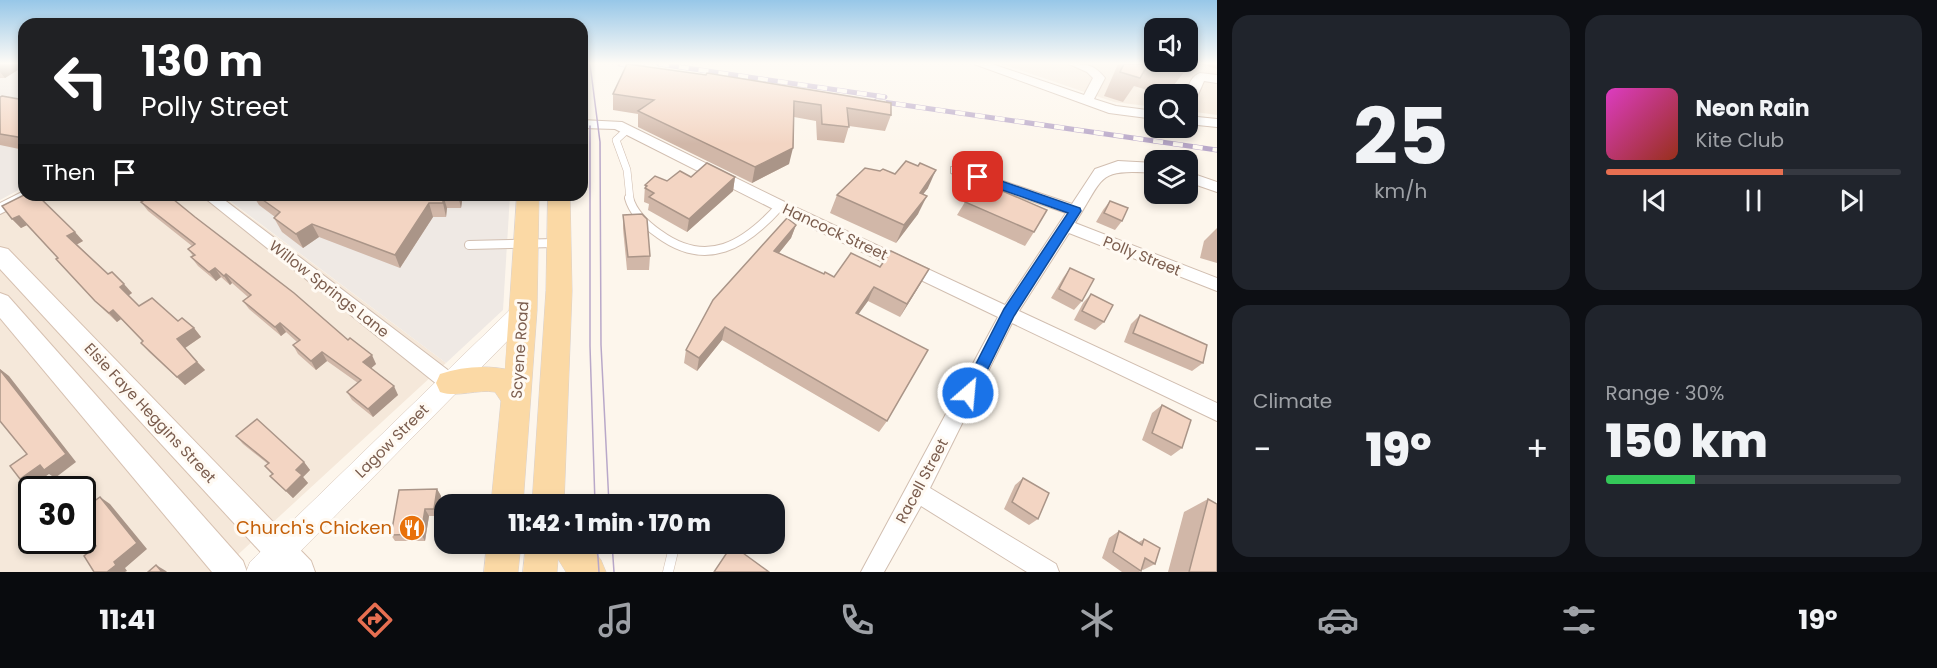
<!DOCTYPE html>
<html lang="en">
<head>
<meta charset="utf-8">
<style>
	body { margin:0; font-family:Poppins,sans-serif; background:#20242c; color:#f1f3f6; height:100vh; display:flex; flex-direction:column; font-size:22px; white-space:nowrap }
	* { box-sizing:border-box; margin:0 }
	p { font-size:20px; color:#9ea1a6 }
	.icon { flex:none; width:33px; height:33px; fill:none; stroke:currentColor; stroke-width:2; stroke-linecap:round; stroke-linejoin:round }
	.map { position:relative; flex:1; overflow:hidden }
	.sheet { display:flex; flex-direction:column; gap:15px; padding:15px; background:#0d0f14; width:720px }
	.sheet>* { flex:none }
	.guide { position:absolute; left:18px; top:18px; width:570px; height:183px; border-radius:18px; box-shadow:0 3px 9px #0003; background:#202124; color:#fff; overflow:hidden }
	.buttons { position:absolute; left:1144px; top:18px; display:grid; gap:12px }
	.buttons a { display:grid; place-items:center; width:54px; height:54px; border-radius:12px; background:#171b24; box-shadow:0 3px 9px #0003; font-size:30px }
	.speed { position:absolute; left:18px; top:476px; display:flex; gap:12px; font-size:30px; font-weight:700; text-align:center }
	.speed>* { display:grid; place-content:center; width:78px; height:78px; border-radius:50%; background:#171b24; box-shadow:0 3px 9px #0003; line-height:1 }
	.speed .limit { border:3px solid #111; border-radius:9px; background:#fff; color:#111 }
	.pin { position:absolute; display:grid; place-items:center; width:51px; height:51px; color:#fff; margin:-26px; border-radius:12px; box-shadow:0 3px 9px #0006 }
	.me { position:absolute; width:66px; margin:-33px; rotate:27deg; stroke-linejoin:round; filter:drop-shadow(0 0 4px #0008) }
	.turn { display:flex; align-items:center; gap:21px; height:126px; padding:0 24px; font-size:27px }
	.turn .icon { width:78px; height:78px; stroke-width:2.5 }
	.turn b { display:block; font-size:42px; line-height:51px }
	.then { display:flex; align-items:center; height:57px; padding:0 24px; background:#0003; gap:12px; font-size:22px }
	.big { font-size:45px; font-weight:800; line-height:1.1 }
	.sheet .tile { flex:1; display:flex; flex-direction:column; justify-content:center; gap:9px; min-width:0; padding:0 21px; border-radius:18px; background:#20242c }
	.sheet .dial { align-items:center; gap:0 }
	.dial b { font-size:78px; line-height:1 }
	.song { display:flex; align-items:center; gap:18px }
	.cover { width:72px; height:72px; border-radius:9px; background:linear-gradient(135deg,hsl(310 70% 55%),hsl(10 70% 35%)) }
	.played { height:6px; border-radius:3px; background:linear-gradient(90deg,#e76f51 60%,#363941 60%) }
	.keys { display:flex; justify-content:space-around; direction:ltr }
	.heat { display:flex; justify-content:space-between; align-items:center; font-size:33px; direction:ltr }
	.charge { height:9px; border-radius:4px; background:linear-gradient(90deg,#34c759 30%,#363941 0) }
	.sheet .tiles { flex:1; display:grid; gap:15px; grid-template-columns:repeat(2,1fr) }
	.trip { position:absolute; left:434px; top:494px; width:351px; height:60px; border-radius:18px; background:#171b24; box-shadow:0 3px 9px #0003; font-weight:800; line-height:60px; text-align:center }
	.menu { display:flex; height:96px; justify-content:space-around; align-items:center; background:#090b0e; color:#9ea1a6 }
	.menu .icon { width:42px; height:42px }
	.menu .selected { color:#e76f51 }
	.menu b { font-size:27px; color:#f1f3f6 }
	main { display:flex; flex:1; min-height:0 }
	.map>svg:first-child { display:block }
	.residential { fill:#f5e8da; fill-rule:evenodd }
	.industrial { fill:#efe9e4 }
	.lines { fill:none; stroke-linecap:round; stroke-linejoin:round }
	.service-far2-casing { stroke:#d1beb0; stroke-width:8 }
	.service-far1-casing { stroke:#d1beb0; stroke-width:10 }
	.service-casing { stroke:#d1beb0; stroke-width:11 }
	.minor-casing { stroke:#d1beb0; stroke-width:2 }
	.tertiary-casing { stroke:#d1beb0; stroke-width:1 }
	.secondary-casing { stroke:#d6c0b0; stroke-width:2 }
	.primary-casing { stroke:#dad1cd; stroke-width:1 }
	.service-far2 { stroke:#fff; stroke-width:7 }
	.service-far1 { stroke:#fff; stroke-width:8 }
	.service { stroke:#fff; stroke-width:10 }
	.minor { fill:#fff; fill-rule:evenodd }
	.tertiary { fill:#fff; fill-rule:evenodd }
	.secondary { fill:#fff; fill-rule:evenodd }
	.primary { fill:#fbd9a5; fill-rule:evenodd }
	.tram { stroke:#b9a8c9; stroke-width:1.5 }
	.rail-casing { stroke:#b9a8c9; stroke-width:5 }
	.rail { stroke:#fffaf3; stroke-width:4; stroke-dasharray:10; stroke-linecap:butt }
	.wall { fill:#d1b7a8 }
	.shaded-wall { fill:#aa9588 }
	.building { fill:#f3d5c3; stroke:#aa9588; stroke-width:1.5 }
	.route { fill:#1a73e8; stroke:#114b97; stroke-width:1.5 }
	.labels { text-anchor:middle; stroke-width:6; stroke-linejoin:round; paint-order:stroke }
	.street-label { font-size:15px; fill:#7a5c4d; stroke:#fffaf3 }
	.near-food-label { font-size:18px; fill:#c56008; stroke:#fffaf3; text-anchor:end }
</style>
</head>
<body>
<main>
<div class="map">
<svg width="1217" height="572" viewBox="0 0 1217 572">
	<rect width="100%" height="100%" fill="#fdf6ec"/>
	<g class="residential">
		<path d="M1002 64H1217V115L1188 111V94H1155V107L1114 102Z"/>
		<path d="M33 195H221L446 363 219 572H0V212ZM32 489H82V540H32Z"/>
	</g>
	<g class="industrial">
		<path d="M0 64H24V187L0 200Z"/>
		<path d="M222 195H510L503 310 446 363Z"/>
	</g>
	<g class="lines">
		<g class="service-far2-casing">
			<path id="service-far2" d="M627 130 616 140 627 170 630 199"/>
		</g>
		<g class="service-far1-casing">
			<g id="service-far1">
				<path d="M629 198C633 213 646 225 659 234 707 269 745 245 780 206"/>
				<path d="M469 245 556 243"/>
			</g>
		</g>
		<g class="service-casing">
			<path id="service" d="M668 572 675 543"/>
		</g>
		<g class="minor-casing">
			<g id="minor">
				<path d="M974 64H992L1084 95 1093 78 1087 72 1069 64C1086 64 1094 64 1105 78L1094 99 1116 106 1155 111V119L1109 113Z"/>
				<path d="M1200 73 1217 75V83L1204 81 1194 104 1188 108C1188 97 1185 79 1200 73Z"/>
				<path d="M1188 116 1217 119V127L1188 124Z"/>
				<path d="M582 120 622 122 795 207 1005 305 1066 213 951 173V167H961L1072 204 1095 169 1118 161 1155 163V173C1096 169 1105 176 1075 223L1217 278V291L1069 233 1019 311 1217 403V421L1012 323 930 488 1056 564 1059 572H1027L921 506 884 572H861L998 317 785 215 615 129 582 128Z"/>
				<path d="M1188 172 1217 182V192L1188 182Z"/>
				<path d="M24 191V195H34L32 198 0 214V203Z"/>
				<path d="M201 195H218L457 377 459 383 457 389 450 391 443 389Z"/>
			</g>
		</g>
		<g class="tertiary-casing">
			<path id="tertiary" d="M524 301 532 304 535 310 532 316 280 572H246L250 562 516 304Z"/>
		</g>
		<g class="secondary-casing">
			<g id="secondary">
				<path d="M0 247 8 249 311 561 315 572H279L0 269Z"/>
				<path d="M0 293 8 296 243 561 247 572H212L0 318Z"/>
			</g>
		</g>
		<g class="primary-casing">
			<g id="primary">
				<path d="M517 195H539L537 310 523 504H491L501 401 495 392C477 389 458 398 440 392L436 383 440 374C461 367 483 365 505 369Z"/>
				<path d="M548 195H570L572 291 564 504H532L546 291Z"/>
				<path d="M487 543H521L518 572H484Z"/>
				<path d="M526 543H587L601 560 606 572H566L558 559 557 572H523Z"/>
			</g>
		</g>
		<use href="#service-far2" class="service-far2"/>
		<use href="#service-far1" class="service-far1"/>
		<use href="#service" class="service"/>
		<use href="#minor" class="minor"/>
		<use href="#tertiary" class="tertiary"/>
		<use href="#secondary" class="secondary"/>
		<use href="#primary" class="primary"/>
		<g class="tram">
			<path d="M590 64 600 142 601 345 609 504"/>
			<path d="M590 126V346L595 504"/>
			<path d="M597 543 599 572"/>
			<path d="M612 543 614 572"/>
		</g>
		<g class="rail-casing">
			<g id="rail">
				<path d="M620 64 644 68"/>
				<path d="M659 64 885 97"/>
				<path d="M876 101 1217 150"/>
			</g>
		</g>
		<use href="#rail" class="rail"/>
	</g>
	<g class="wall">
		<path d="M0 64H24V66L5 78H0Z"/>
		<path d="M627 64 891 115 885 131 849 126 844 143 817 140 816 121 794 117 789 164 752 183 638 127V114L613 110V94Z"/>
		<path d="M1118 64H1187L1184 72 1167 94H1161L1134 86 1123 102 1104 96Z"/>
		<path d="M1201 64H1217V69Z"/>
		<path d="M0 97 24 100V150L0 145Z"/>
		<path d="M880 171 928 188 923 194 918 214 896 243 830 213 837 195Z"/>
		<path d="M691 177H735L733 191 687 232 648 210 649 204 644 202 645 185Z"/>
		<path d="M137 195H168L376 364 371 368 398 395 373 417 352 400 347 392 358 383 327 361 316 370 298 354 293 345 297 342 286 332 281 336 249 309 243 301 248 297 232 283 230 285 221 277 216 281 198 266 191 257 193 256 188 249 192 246 148 211 141 202 143 200Z"/>
		<path d="M252 195H463L461 208H447L446 217H433L400 268 319 237 303 248 282 232 274 218 275 217 259 205 254 197Z"/>
		<path d="M32 197 83 241 77 244 108 274 132 293 128 295 139 306 194 328 201 337 185 348 205 370 185 385 149 352 141 343 143 342 121 319 117 322 104 310 56 259 58 258 27 225 21 228 12 219Z"/>
		<path d="M1110 201 1122 221 1115 230 1096 222 1103 210Z"/>
		<path d="M965 202 1034 232 1025 246 957 215Z"/>
		<path d="M623 215 650 256 649 270H627L623 229Z"/>
		<path d="M796 225 791 238 779 253 824 274 834 277 880 267 921 283 900 317 868 301 858 314 887 421 879 432 722 340 697 371 684 363 686 350Z"/>
		<path d="M1217 228V263L1200 258 1204 241Z"/>
		<path d="M1070 268 1082 301 1074 310 1051 298 1063 278Z"/>
		<path d="M1091 294 1104 322 1095 330 1074 320 1083 303Z"/>
		<path d="M1140 315 1203 363 1192 371 1124 342 1131 324Z"/>
		<path d="M1162 405 1182 448 1171 456 1142 440 1152 413Z"/>
		<path d="M236 436 304 462 310 470 303 477 308 483 293 498 270 476 272 474 265 466 268 464 243 444Z"/>
		<path d="M1023 478 1038 519 1029 525 1004 509 1015 485Z"/>
		<path d="M437 489 441 496 438 516H429L425 541H395L391 535Z"/>
		<path d="M1208 499 1217 572H1168L1184 512Z"/>
		<path d="M1119 531 1139 542 1144 539 1155 564 1143 570 1141 569V571L1139 572H1122L1102 558 1109 538Z"/>
	</g>
	<g class="shaded-wall">
		<path d="M0 64H24V66L5 78 0 72Z"/>
		<path d="M793 148 789 164 752 183 755 167Z"/>
		<path d="M936 170 928 188 911 210 920 193Z"/>
		<path d="M735 177 733 191 687 232 689 219Z"/>
		<path d="M443 195 447 208 446 217 443 203Z"/>
		<path d="M458 195H463L461 208Z"/>
		<path d="M927 196 918 214 896 243 904 225Z"/>
		<path d="M429 203 433 217 400 268 395 255Z"/>
		<path d="M19 216 27 225 21 228 12 219Z"/>
		<path d="M312 224 319 237 303 248 296 234Z"/>
		<path d="M796 225 791 238 770 264 774 251Z"/>
		<path d="M75 232 83 241 76 245 67 236Z"/>
		<path d="M215 268 221 277 216 281 209 272Z"/>
		<path d="M929 269 921 283 900 317 907 304Z"/>
		<path d="M226 274 232 283 230 285 224 276Z"/>
		<path d="M124 284 132 293 128 296 120 287Z"/>
		<path d="M874 287 868 301 850 326 856 313Z"/>
		<path d="M113 310 121 319 117 322 109 313Z"/>
		<path d="M280 323 286 332 281 336 275 327Z"/>
		<path d="M725 327 722 340 697 371 699 358Z"/>
		<path d="M194 328 201 337 185 348 177 339Z"/>
		<path d="M322 352 327 361 316 370 311 361Z"/>
		<path d="M372 355 376 364 368 371 363 362Z"/>
		<path d="M197 362 205 370 185 385 177 377Z"/>
		<path d="M0 369 9 376 76 462 55 478 49 474 32 486 20 479 40 465Z"/>
		<path d="M394 386 398 395 373 417 368 409Z"/>
		<path d="M304 462 310 470 303 477 308 483 293 498 286 491 296 470Z"/>
		<path d="M437 489 441 496 438 516 434 509Z"/>
		<path d="M100 497 110 504 147 549 125 568 127 571 125 572H107L114 562Z"/>
		<path d="M425 509 429 516 425 541 421 534Z"/>
		<path d="M156 565 166 571 167 572H162Z"/>
	</g>
	<g class="building">
		<path d="M627 64 706 75 707 73 891 103V115L847 108 849 127 822 124 821 105 794 101 793 148 755 167 638 111 654 100 613 94Z"/>
		<path d="M1124 64H1148L1140 78 1120 72Z"/>
		<path d="M1158 64H1187L1184 72Z"/>
		<path d="M2 96 24 100V138L0 134V97Z"/>
		<path d="M906 161 918 166 920 163 936 170 920 193 927 196 904 225 837 195 865 168 880 171 883 169 895 174Z"/>
		<path d="M707 163 735 177 689 219 649 197 654 193 645 188 647 186 645 185 655 176 667 181 680 171 691 177Z"/>
		<path d="M979 181 1047 210 1034 232 965 202Z"/>
		<path d="M24 195H30L32 197 37 195 75 232 67 236 108 274 112 272 124 284 120 287 139 306 152 298 178 321 182 318 194 328 177 339 197 362 177 377 141 343 143 341 113 310 109 313 95 301 56 259 58 258 19 216 12 219 2 206Z"/>
		<path d="M141 195H168L195 217 294 293 348 340 350 338 372 355 363 362 394 386 368 409 347 392 361 380 322 352 311 361 293 345 300 340 280 323 275 327 243 301 251 295 226 274 224 276 215 268 209 272 191 257 195 255 188 249 195 244 141 202 146 199Z"/>
		<path d="M256 195H443V203H429L395 255 312 224 296 234 274 218 280 212Z"/>
		<path d="M1110 201 1128 208 1122 221 1104 213Z"/>
		<path d="M642 214 647 219 650 256 628 257 623 215Z"/>
		<path d="M787 218 796 225 774 251 824 274 825 272 834 277 851 253 880 267 891 251 929 269 907 304 874 287 856 313 928 350 887 421 725 327 699 358 686 350 713 300Z"/>
		<path d="M1070 268 1094 279 1082 301 1059 289Z"/>
		<path d="M1091 294 1113 305 1104 322 1082 311Z"/>
		<path d="M1140 315 1207 345 1203 363 1133 333Z"/>
		<path d="M0 370 66 454 44 470 40 465 20 479 10 466 27 454 0 421Z"/>
		<path d="M1162 405 1191 420 1182 448 1152 433Z"/>
		<path d="M257 419 304 462 296 470 302 475 286 491 270 476 273 474 265 466 269 463 236 436Z"/>
		<path d="M1023 478 1049 493 1038 519 1012 502Z"/>
		<path d="M437 489 434 509H425L421 534 391 535 399 490Z"/>
		<path d="M100 497 137 543 114 562 116 565 107 572H94L84 556 96 546 82 529V510Z"/>
		<path d="M1208 499 1217 504V572H1189Z"/>
		<path d="M1119 531 1142 545 1144 539 1160 548 1155 564 1145 558 1141 571 1113 552Z"/>
		<path d="M732 545 769 572H714Z"/>
		<path d="M156 565 162 572H148Z"/>
	</g>
	<linearGradient id="sky" x2="0" y2="1"><stop stop-color="#97c7e8"/><stop offset="0.44" stop-color="#fefbf6"/><stop offset="1" stop-color="#fefbf6" stop-opacity="0"/></linearGradient>
	<rect width="1217" height="144" fill="url(#sky)"/>
	<path class="route" d="M978 173 1080 208 1081 211 1014 316 974 397H963L961 393 1004 309 1068 213 974 180V175Z"/>
	<defs>
		<g id="restaurant-disc" transform="scale(1.35)"><circle r="9.5" fill="#e8710a" stroke="#fffaf3"/><path d="M-5-6h1v4h1v-4h1v4h1v-4h1v5L-1.5 .5V6h-2V.5L-5-1ZM5-6V6H3V1.5H1.5Q1.5-4 5-6Z" fill="#fff"/></g>
	</defs>
	<g fill-rule="evenodd">
		<use href="#restaurant-disc" x="412" y="528"/>
	</g>
	<g class="labels">
		<g class="street-label">
			<text transform="translate(835 232) rotate(25)" y="5">Hancock Street</text>
			<text transform="translate(1142 256) rotate(22)" y="5">Polly Street</text>
			<text transform="translate(329 289) rotate(38)" y="5">Willow Springs Lane</text>
			<text transform="translate(520 350) rotate(-86)" y="5">Scyene Road</text>
			<text transform="translate(150 413) rotate(47)" y="5">Elsie Faye Heggins Street</text>
			<text transform="translate(392 441) rotate(-45)" y="5">Lagow Street</text>
			<text transform="translate(922 481) rotate(-62)" y="5">Racell Street</text>
		</g>
		<g class="near-food-label">
			<text x="392" y="534">Church's Chicken</text>
		</g>
	</g>
</svg>
<div class="buttons">
<a><svg class="icon" aria-label="sound" viewBox="0 0 24 24"><path d="M4 9h4l5-4v14l-5-4H4zM17 9q2 3 0 6"/></svg></a>
<a><svg class="icon" aria-label="search" viewBox="0 0 24 24"><circle cx="10" cy="10" r="6"/><path d="M15 15l6 6"/></svg></a>
<a><svg class="icon" aria-label="layers" viewBox="0 0 24 24"><path d="M12 4l9 5-9 5-9-5zM3 14l9 5 9-5"/></svg></a>
</div>
<div class="speed"><div class="limit">30</div></div>
<div class="pin" style="left:978px;top:177px;background:#d93025"><svg class="icon" aria-label="arrive" viewBox="0 0 24 24"><path d="M6 21V4h12l-3 4 3 4H6"/></svg></div>
<svg class="me" style="left:968px;top:393px" viewBox="-20 -20 40 40"><circle r="17" fill="#1a73e8" stroke="#fff" stroke-width="3"/><path d="M0-11L8 9 0 5-8 9z" fill="#fff"/></svg>
<div class="trip">11:42 · 1 min · 170 m</div>
<div class="guide">
<div class="turn"><svg class="icon" aria-label="left" viewBox="0 0 24 24"><path d="M17 20v-9H6M10 6l-5 5 5 5"/></svg><div><b>130 m</b>Polly Street</div></div>
<div class="then">Then<svg class="icon" aria-label="arrive" viewBox="0 0 24 24"><path d="M6 21V4h12l-3 4 3 4H6"/></svg></div>
</div>
</div>
<section class="sheet">
<div class="tiles">
<div class="tile dial"><b>25</b><p>km/h</p></div>
<div class="tile">
<div class="song"><i class="cover"></i><div><b>Neon Rain</b><p>Kite Club</p></div></div>
<div class="played"></div>
<div class="keys"><svg class="icon" aria-label="previous" viewBox="0 0 24 24"><path d="M18 5L8 12l10 7zM5 5v14"/></svg><svg class="icon" aria-label="pause" viewBox="0 0 24 24"><path d="M8 5v14M16 5v14"/></svg><svg class="icon" aria-label="next" viewBox="0 0 24 24"><path d="M6 5l10 7-10 7zM19 5v14"/></svg></div>
</div>
<div class="tile"><p>Climate</p>
<div class="heat"><a>−</a><b class="big">19°</b><a>+</a></div>
</div>
<div class="tile"><p>Range · 30%</p><b class="big">150 km</b><div class="charge"></div></div>
</div>
</section>
</main>
<nav class="menu">
<b>11:41</b>
<svg class="icon selected" aria-label="directions" viewBox="0 0 24 24"><path d="M12 3l9 9-9 9-9-9zM9 14v-3h6M13 9l2 2-2 2"/></svg>
<svg class="icon" aria-label="music" viewBox="0 0 24 24"><path d="M9 18V5l10-2v13"/><circle cx="6" cy="18" r="3"/><circle cx="16" cy="16" r="3"/></svg>
<svg class="icon" aria-label="phone" viewBox="0 0 24 24"><path d="M5 4h4l2 5-3 2q2 4 5 5l2-3 5 2v4C11 20 4 13 5 4z"/></svg>
<svg class="icon" aria-label="climate" viewBox="0 0 24 24"><path d="M12 3v18M4 7l16 10M4 17L20 7"/></svg>
<svg class="icon" aria-label="car" viewBox="0 0 24 24"><path d="M5 17H2v-5l4-1 3-4h7l3 4 3 1v5h-3M9 17h6M6 11h13"/><circle cx="7" cy="17" r="2"/><circle cx="17" cy="17" r="2"/></svg>
<svg class="icon" aria-label="filters" viewBox="0 0 24 24"><path d="M4 7h16M4 17h16"/><circle cx="9" cy="7" r="2"/><circle cx="15" cy="17" r="2"/></svg>
<b>19°</b>
</nav>
</body>
</html>
